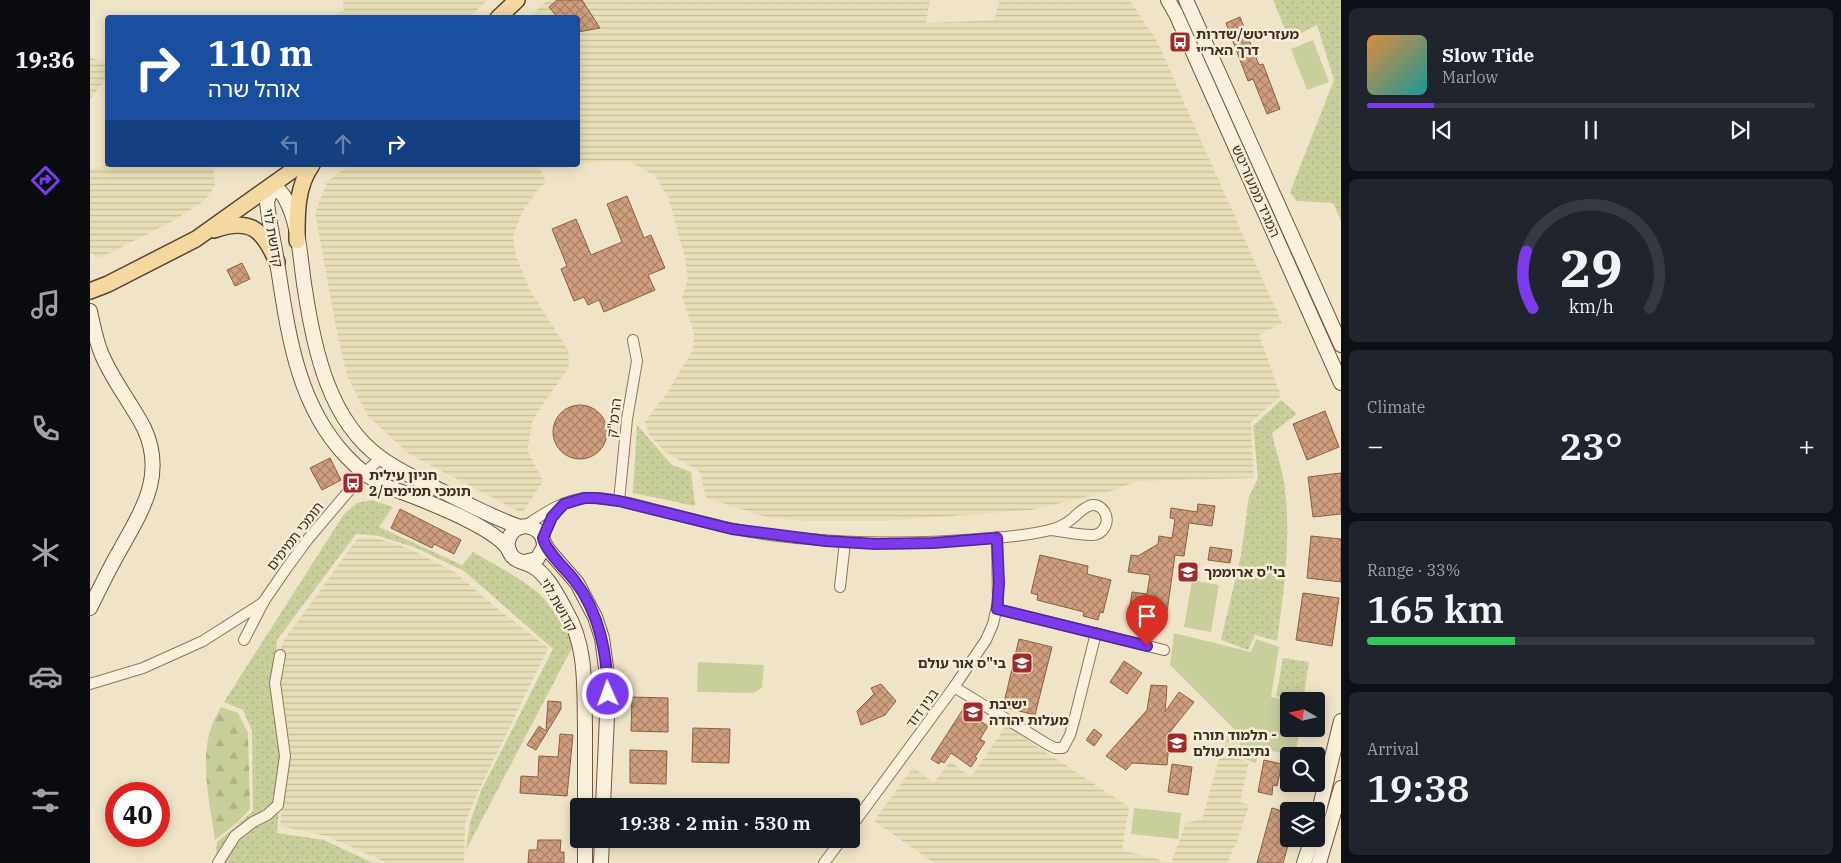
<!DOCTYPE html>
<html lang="en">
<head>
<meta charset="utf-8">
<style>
	body { margin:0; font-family:"IBM Plex Serif","Noto Sans Hebrew",serif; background:#20242c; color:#f1f3f6; height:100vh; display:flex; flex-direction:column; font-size:19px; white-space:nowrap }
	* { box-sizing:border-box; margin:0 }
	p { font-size:16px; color:#9ea1a6 }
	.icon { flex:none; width:28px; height:28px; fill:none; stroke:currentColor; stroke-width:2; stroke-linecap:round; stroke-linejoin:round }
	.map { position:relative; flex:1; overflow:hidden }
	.sheet { display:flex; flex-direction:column; gap:8px; padding:8px; background:#0d0f14; width:500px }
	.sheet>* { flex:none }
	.guide { position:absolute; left:15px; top:15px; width:475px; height:152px; border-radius:5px; box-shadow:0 2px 12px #0003; background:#1a4fa0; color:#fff; overflow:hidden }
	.needle { width:32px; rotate:279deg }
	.controls { position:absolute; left:1190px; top:692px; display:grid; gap:10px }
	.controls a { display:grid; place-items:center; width:45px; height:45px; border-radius:5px; background:#171b24; box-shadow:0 2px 12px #0003; font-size:25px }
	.speed { position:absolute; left:15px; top:782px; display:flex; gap:10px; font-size:25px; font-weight:700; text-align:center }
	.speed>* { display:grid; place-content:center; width:65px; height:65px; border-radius:50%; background:#171b24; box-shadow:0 2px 12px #0003; line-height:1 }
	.speed .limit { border:8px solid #d22; background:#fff; color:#111 }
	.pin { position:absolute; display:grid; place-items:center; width:42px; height:42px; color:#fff; margin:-51px -21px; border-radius:50% 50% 50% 0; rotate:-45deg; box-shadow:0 0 5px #0007 }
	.pin .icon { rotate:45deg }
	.me { position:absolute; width:55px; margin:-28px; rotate:358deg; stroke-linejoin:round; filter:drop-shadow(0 0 4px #0008) }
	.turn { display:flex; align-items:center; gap:18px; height:105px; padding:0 20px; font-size:22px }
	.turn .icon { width:65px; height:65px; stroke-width:2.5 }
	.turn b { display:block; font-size:35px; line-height:42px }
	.lanes { display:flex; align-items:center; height:48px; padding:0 20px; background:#0003; justify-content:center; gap:25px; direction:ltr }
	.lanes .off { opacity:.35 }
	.big { font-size:38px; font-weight:600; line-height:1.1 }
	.sheet .tile { flex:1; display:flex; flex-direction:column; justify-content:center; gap:8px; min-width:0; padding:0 18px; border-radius:8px; background:#20242c }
	.sheet .dial { align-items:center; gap:0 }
	.dial svg { height:130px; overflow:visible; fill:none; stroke:#363941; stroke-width:7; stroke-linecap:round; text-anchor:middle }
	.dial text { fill:#f1f3f6; stroke:none }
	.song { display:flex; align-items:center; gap:15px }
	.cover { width:60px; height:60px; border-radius:8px; background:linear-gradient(135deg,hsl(30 70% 55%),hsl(180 70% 35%)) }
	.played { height:5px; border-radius:2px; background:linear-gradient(90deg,#7c3aed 15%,#363941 15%) }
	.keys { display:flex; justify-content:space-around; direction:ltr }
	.heat { display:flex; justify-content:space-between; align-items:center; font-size:28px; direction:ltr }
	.charge { height:8px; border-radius:4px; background:linear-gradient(90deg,#34c759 33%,#363941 0) }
	.trip { position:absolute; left:480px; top:798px; width:290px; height:50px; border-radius:5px; background:#171b24; box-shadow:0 2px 12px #0003; font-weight:600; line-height:50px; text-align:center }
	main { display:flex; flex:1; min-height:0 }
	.tab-bar { display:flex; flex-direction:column; width:90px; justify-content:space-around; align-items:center; background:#090b0e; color:#9ea1a6 }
	.tab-bar .icon { width:35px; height:35px }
	.tab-bar .selected { color:#7c3aed }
	.tab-bar b { font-size:22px; color:#f1f3f6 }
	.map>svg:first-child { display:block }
	.farmland { fill:url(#farmland-rules) }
	.grass { fill:url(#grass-dots) }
	.forest { fill:url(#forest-firs) }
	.park { fill:#c9cf9b }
	.building { fill:url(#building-cross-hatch); stroke:#8d5f41 }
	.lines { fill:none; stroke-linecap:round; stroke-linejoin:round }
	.street-casing { stroke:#8d765c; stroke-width:12 }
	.secondary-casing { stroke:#6f573f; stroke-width:16 }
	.primary-casing { stroke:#5b4430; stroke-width:18 }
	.street { stroke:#faf1dc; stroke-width:10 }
	.secondary { stroke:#faf1dc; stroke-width:14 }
	.primary { stroke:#f3d9a0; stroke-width:15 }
	.route-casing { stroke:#51269a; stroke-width:12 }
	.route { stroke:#7c3aed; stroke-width:9 }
	.labels { text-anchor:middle; stroke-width:5; stroke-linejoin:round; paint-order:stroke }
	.poi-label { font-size:14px; font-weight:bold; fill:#3d2e20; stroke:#f7eed8; text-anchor:start }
	.street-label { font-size:14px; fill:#3d2e20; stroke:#f7eed8 }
</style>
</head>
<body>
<main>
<nav class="tab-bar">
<b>19:36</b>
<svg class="icon selected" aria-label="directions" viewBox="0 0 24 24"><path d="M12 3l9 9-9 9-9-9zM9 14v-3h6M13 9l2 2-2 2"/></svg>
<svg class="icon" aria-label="music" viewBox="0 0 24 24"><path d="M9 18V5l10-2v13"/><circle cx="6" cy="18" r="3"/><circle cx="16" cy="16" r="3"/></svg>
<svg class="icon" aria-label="phone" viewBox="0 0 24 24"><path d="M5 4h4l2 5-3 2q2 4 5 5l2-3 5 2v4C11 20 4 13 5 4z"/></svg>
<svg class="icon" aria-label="climate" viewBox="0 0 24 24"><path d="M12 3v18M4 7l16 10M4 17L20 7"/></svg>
<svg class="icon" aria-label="car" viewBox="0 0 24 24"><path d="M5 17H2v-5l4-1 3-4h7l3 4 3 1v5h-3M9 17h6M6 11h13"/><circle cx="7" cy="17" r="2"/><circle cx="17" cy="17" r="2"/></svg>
<svg class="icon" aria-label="filters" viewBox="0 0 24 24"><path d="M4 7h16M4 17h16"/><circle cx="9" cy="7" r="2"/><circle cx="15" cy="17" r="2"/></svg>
</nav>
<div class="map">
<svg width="1251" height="863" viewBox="0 0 1251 863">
	<defs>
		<pattern id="farmland-rules" width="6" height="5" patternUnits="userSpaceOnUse" patternTransform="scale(1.25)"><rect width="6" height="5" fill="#e6deb5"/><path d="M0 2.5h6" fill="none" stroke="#c6bf9b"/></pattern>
		<pattern id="grass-dots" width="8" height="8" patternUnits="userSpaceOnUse" patternTransform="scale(1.25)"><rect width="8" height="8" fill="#c9cf9b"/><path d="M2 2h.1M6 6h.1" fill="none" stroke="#aeb285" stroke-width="1.8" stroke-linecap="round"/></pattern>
		<pattern id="forest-firs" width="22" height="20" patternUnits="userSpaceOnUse" patternTransform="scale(1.25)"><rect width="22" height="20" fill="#c9cf9b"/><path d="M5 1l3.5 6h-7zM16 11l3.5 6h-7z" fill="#aeb285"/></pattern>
		<pattern id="building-cross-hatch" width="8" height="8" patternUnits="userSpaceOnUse" patternTransform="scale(1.25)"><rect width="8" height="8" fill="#cf9f7d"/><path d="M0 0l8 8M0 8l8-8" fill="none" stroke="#a98266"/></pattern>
	</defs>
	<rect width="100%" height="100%" fill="#f0e4c8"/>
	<g class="farmland">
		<path d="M253 0H398L379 17H249L248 12 254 10Z"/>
		<path d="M458 0H840L836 23 904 20 910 0H1039L1066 39 1192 323 1169 335 1191 396 1161 422 1164 478 1047 481 1021 491 941 510 794 521H719L680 518 616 498 610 472 574 451 559 435 555 422 577 393 603 350 604 333 592 296 598 280 595 258 578 197 565 176 539 161 491 163 488 156V18H438Z"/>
		<path d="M0 56 6 60 18 63 17 77 0 99Z"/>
		<path d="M17 163 18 165H123L125 186 114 201 83 221 14 256 6 258 2 253 0 254V170L13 166Z"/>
		<path d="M259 165H448L456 182 445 193 432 213 423 236 426 257 441 292 478 350 479 367 443 419 437 450 453 481 432 513 319 454 278 416 257 376 247 332 225 213 237 182Z"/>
		<path d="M268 538H286L320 549 366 573 405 607 458 648 389 790 375 823 374 863H297L236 836 190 826 196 783 187 697 189 663 192 643Z"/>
		<path d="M916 726 1039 807 1032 850 1081 863 1096 823 1112 819 1137 730 1147 737 1145 758 1159 762 1150 802 1159 805 1147 841 1137 863H844L784 821 823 767 844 783 860 761 881 777Z"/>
	</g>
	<g class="grass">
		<path d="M1183 0H1251V221L1243 203 1206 201 1200 192 1244 80 1227 25 1199 39Z"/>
		<path d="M1191 400 1207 414 1182 433C1186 452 1193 471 1195 489 1201 540 1194 591 1187 641L1165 635 1158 650 1131 640 1151 555 1159 496 1168 478 1163 426Z"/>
		<path d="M547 425 582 465 601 472 605 506 543 493Z"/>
		<path d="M282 500 303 507 289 527 372 565 383 552C404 564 427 576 446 591 461 603 473 628 484 644L376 850 380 822 391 791 463 649 374 571 326 548 289 536 266 534 187 640 182 702 190 721 191 785 187 833 234 840 283 863H125L127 842 163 811 162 731 153 710 134 702 254 514 267 503Z"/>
		<path d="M1193 658 1219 662 1213 701 1186 696Z"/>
	</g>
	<path class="forest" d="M131 707 148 713 158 733 160 809 147 823 125 840C120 804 109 760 122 725 124 719 128 713 131 707Z"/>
	<g class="park">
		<path d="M1223 40 1239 82 1217 90 1201 49Z"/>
		<path d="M1102 580 1129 585 1121 632 1094 627Z"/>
		<path d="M1084 633 1161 652 1166 639 1189 647 1181 697 1201 701H1199V729H1210L1205 756 1169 748 1166 763 1149 757 1150 735 1080 665Z"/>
		<path d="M608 662 674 665 672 688 663 693 607 692Z"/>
		<path d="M1044 808 1091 813 1088 839 1041 834Z"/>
	</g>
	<g class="building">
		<path d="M467 0H492L510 28 488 32V18H468L459 7Z"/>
		<path d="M1150 17 1169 65 1173 64 1190 109 1177 114 1163 79 1158 81 1136 23Z"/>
		<path d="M537 196 554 238 561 235 575 268 558 275 565 290 514 312 509 300 498 305 494 297 484 301 471 269 477 266 462 229 486 219 501 255 532 242 517 204Z"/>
		<path d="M152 263 160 279 145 286 137 270Z"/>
		<circle cx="490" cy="432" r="27"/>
		<path d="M1235 411 1249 447 1217 460 1203 424Z"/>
		<path d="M240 458 251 480 232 490 220 468Z"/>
		<path d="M1251 473V514L1223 517 1218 477Z"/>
		<path d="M1108 504 1125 506 1122 526 1099 523 1094 556 1085 555 1077 612 1067 611 1066 618 1039 614 1042 592 1057 594 1060 575 1038 572 1041 555 1048 556 1068 544 1069 536 1082 538 1085 519 1080 518 1081 508 1107 512Z"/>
		<path d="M310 509 371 540 364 554 344 544 342 548 301 528Z"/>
		<path d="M1221 536 1251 539V582L1217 578Z"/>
		<path d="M1120 547 1142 550 1140 563 1118 560Z"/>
		<path d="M950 555 998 566 997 574 1021 580 1013 613 1010 612 1008 620 993 616 994 612 947 600 948 595 941 593Z"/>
		<path d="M1213 593 1249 598 1242 646 1206 640Z"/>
		<path d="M929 639 962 647 945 715 913 707Z"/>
		<path d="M1034 661 1052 673 1037 694 1020 682Z"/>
		<path d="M791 684 806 701 795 715 771 725 767 711 784 694 781 688Z"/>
		<path d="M1061 685 1077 686 1075 712 1089 692 1104 702 1080 732 1077 765 1042 763 1036 770 1016 756 1057 710Z"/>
		<path d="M542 697 578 698V732L541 731Z"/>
		<path d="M458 701 471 702V709L446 750 437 745 449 726 456 731Z"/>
		<path d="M877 703 893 713 889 720 898 726 890 739 895 742 885 757 887 758 881 767 861 753 854 763 851 761 849 764 841 759Z"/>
		<path d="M603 728 640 729 639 763 602 762Z"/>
		<path d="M1004 729 1012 735 1004 746 996 740Z"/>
		<path d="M470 734 483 735 477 796 430 793 431 776 448 777 449 756 468 757Z"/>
		<path d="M540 750 577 751 576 784 540 783Z"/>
		<path d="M1174 760 1192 764 1187 786 1183 785 1182 795 1168 792Z"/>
		<path d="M1082 764 1102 767 1098 795 1078 792Z"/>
		<path d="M1182 808 1199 813V842L1193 863H1167Z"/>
		<path d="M448 840H471L470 852H474V863H438L439 850H447Z"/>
	</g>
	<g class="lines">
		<g class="street-casing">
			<g id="street">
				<path d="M529 501 537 419 547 361 543 340"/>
				<path d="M435 526C453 514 473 500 496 498 518 497 539 503 559 508 586 515 613 522 640 528 662 533 685 536 707 538 768 544 827 544 888 539 912 537 940 536 963 529 970 527 977 523 983 518 991 511 1003 497 1014 511 1021 522 1013 536 1001 535 987 535 973 531 960 530"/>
				<path d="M453 538 462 517 469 508"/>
				<path d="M750 587 755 542"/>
				<path d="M907 609 1074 650"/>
				<path d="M154 640 174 601 196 569 218 539 274 473 291 458"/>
				<path d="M0 684 53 668 113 641 174 602"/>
				<path d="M864 687 957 744 965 748H973L980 735 984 721 1006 633"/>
				<path d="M761 827 864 687 896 640 903 624 908 602 907 537"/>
				<path d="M128 863 145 836 163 822 177 815 188 805 195 756 185 683 190 655"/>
				<path d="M734 863 752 839"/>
			</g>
		</g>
		<g class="secondary-casing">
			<g id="secondary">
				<path d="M1078 0 1086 14 1251 383"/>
				<path d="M1096 0 1251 345"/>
				<path d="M183 184 177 202C179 223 184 242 187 262 198 331 206 403 256 456 268 469 281 480 298 487 326 497 404 526 419 550"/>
				<path d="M183 184C187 188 192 193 195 198 210 225 210 261 215 290 224 349 239 421 291 458 310 472 333 482 354 492 379 505 404 518 430 527"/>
				<path d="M0 311C3 326 6 341 12 355 23 381 41 403 54 428 76 475 52 510 30 550 19 569 10 588 0 608"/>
				<path d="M454 543 459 551 487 583 505 617 512 638 517 675 518 694 513 806"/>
				<path d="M434 562 447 559 454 547C455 522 422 519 418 542 417 547 419 552 422 556 427 562 435 562 442 566 457 574 468 596 476 611 497 646 494 687 495 726 495 753 495 780 495 806"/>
				<path d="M1226 823 1251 721"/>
				<path d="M495 839V863"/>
				<path d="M511 863 512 839"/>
				<path d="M1214 863 1222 839"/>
				<path d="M1229 863 1251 788"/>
			</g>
		</g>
		<g class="primary-casing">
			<g id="primary">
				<path d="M408 18 427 0"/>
				<path d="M124 230C161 217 173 230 187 262"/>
				<path d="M207 241C207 215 206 187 222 165"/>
				<path d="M0 291 18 284 106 239 210 165"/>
			</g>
		</g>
		<use href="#street" class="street"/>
		<use href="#secondary" class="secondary"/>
		<use href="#primary" class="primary"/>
	</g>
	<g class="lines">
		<g class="route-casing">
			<path id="route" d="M518 694C517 654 510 614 485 581 476 569 456 552 453 538L462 517 474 504 494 498H506L529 501 642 529 736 541 786 544 843 543 907 538 909 584 907 609 1057 646"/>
		</g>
		<use href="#route" class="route"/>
	</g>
	<defs>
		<g id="bus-square" transform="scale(1.125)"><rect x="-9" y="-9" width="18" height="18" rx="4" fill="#9e2a2b" stroke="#f7eed8"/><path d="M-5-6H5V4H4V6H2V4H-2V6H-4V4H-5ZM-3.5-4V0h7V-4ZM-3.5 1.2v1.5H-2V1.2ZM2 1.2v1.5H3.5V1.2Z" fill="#fff"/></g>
		<g id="school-square" transform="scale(1.125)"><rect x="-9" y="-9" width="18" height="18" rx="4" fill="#9e2a2b" stroke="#f7eed8"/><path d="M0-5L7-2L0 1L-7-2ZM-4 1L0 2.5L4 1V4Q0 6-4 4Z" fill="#fff"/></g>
	</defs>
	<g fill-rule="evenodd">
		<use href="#bus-square" x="1090" y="42"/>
		<use href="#bus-square" x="263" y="483"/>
		<use href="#school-square" x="1098" y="572"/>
		<use href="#school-square" x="932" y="663"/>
		<use href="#school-square" x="883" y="712"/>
		<use href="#school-square" x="1087" y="743"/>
	</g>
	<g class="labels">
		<g class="poi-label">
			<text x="1106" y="39">מעזריטש/שדרות<tspan x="1106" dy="16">דרך האר״י</tspan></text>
			<text x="279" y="480">חניון עילית<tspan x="279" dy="16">2/תומכי תמימים</tspan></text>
			<text x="1114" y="577">בי"ס ארוממך</text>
			<text x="916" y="668" text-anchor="end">בי"ס אור עולם</text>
			<text x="899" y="709">ישיבת<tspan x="899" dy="16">מעלות יהודה</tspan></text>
			<text x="1103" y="740">תלמוד תורה -<tspan x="1103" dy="16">נתיבות עולם</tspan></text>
		</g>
		<g class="street-label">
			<text transform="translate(1166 191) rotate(66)" y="5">המגיד ממעזריטש</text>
			<text transform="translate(183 238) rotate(80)" y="5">קדושת לוי</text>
			<text transform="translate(524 418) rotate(-83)" y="5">הרמ"ק</text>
			<text transform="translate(205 536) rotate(-52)" y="5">תומכי תמימים</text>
			<text transform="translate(469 605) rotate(60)" y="5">קדושת לוי</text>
			<text transform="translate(832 708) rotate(-54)" y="5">בנין דוד</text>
		</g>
	</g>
</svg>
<div class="controls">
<a><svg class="needle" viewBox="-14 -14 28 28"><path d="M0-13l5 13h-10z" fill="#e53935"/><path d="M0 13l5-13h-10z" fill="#9ea1a6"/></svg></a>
<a><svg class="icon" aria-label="search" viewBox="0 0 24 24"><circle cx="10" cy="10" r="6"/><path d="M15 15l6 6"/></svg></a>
<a><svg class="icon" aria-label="layers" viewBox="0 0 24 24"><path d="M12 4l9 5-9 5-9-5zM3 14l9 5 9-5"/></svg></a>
</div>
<div class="speed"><div class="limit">40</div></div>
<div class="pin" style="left:1057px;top:646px;background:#d93025"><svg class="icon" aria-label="arrive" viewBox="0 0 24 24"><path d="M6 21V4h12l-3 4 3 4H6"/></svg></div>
<svg class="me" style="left:518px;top:694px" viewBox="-20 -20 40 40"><circle r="17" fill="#7c3aed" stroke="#fff" stroke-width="3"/><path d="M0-11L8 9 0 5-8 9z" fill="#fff"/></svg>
<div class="trip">19:38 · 2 min · 530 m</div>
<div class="guide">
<div class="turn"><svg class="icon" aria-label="right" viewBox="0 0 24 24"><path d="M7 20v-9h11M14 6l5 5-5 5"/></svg><div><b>110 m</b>אוהל שרה</div></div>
<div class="lanes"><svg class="icon off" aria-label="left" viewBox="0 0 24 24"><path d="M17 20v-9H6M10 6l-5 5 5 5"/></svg><svg class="icon off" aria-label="ahead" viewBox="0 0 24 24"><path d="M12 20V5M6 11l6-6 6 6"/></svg><svg class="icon" aria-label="right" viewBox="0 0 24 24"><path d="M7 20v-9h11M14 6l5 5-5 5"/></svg></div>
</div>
</div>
<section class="sheet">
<div class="tile">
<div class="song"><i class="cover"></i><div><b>Slow Tide</b><p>Marlow</p></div></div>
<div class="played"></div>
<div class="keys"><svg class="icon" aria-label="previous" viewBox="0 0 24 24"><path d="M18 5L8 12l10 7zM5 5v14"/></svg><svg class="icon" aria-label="pause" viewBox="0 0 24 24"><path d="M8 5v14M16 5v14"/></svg><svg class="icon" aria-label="next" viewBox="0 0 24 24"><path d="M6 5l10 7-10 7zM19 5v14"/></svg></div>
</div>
<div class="tile dial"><svg viewBox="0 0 100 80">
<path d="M14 69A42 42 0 1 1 86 69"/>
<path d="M14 69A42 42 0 0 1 10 34" stroke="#7c3aed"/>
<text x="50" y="56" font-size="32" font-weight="700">29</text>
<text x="50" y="72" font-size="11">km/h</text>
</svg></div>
<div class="tile"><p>Climate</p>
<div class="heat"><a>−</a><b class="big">23°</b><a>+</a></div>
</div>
<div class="tile"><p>Range · 33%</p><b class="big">165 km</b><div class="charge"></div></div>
<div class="tile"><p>Arrival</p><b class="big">19:38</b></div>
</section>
</main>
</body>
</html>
